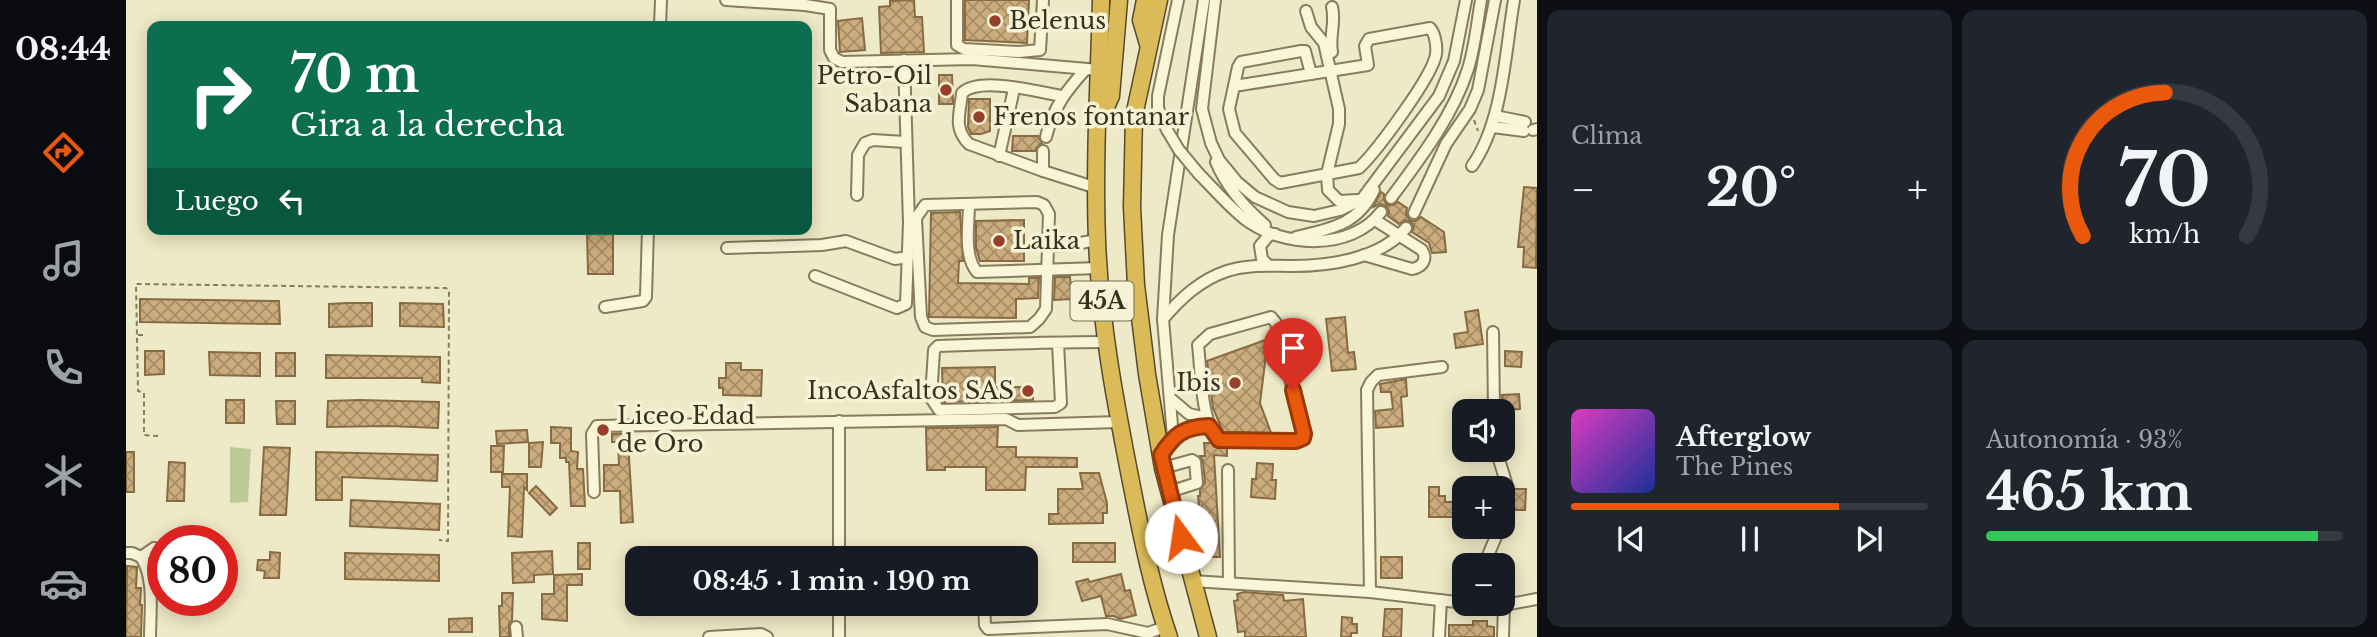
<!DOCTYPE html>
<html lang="es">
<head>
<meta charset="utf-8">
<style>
	body { margin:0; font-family:"Libre Baskerville",serif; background:#20242c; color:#f1f3f6; height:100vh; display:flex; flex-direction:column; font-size:26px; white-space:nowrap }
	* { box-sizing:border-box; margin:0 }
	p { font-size:23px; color:#9ea1a6 }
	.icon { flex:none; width:38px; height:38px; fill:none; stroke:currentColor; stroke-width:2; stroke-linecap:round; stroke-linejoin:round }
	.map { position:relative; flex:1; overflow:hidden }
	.panel { display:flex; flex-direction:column; gap:10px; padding:10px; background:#0d0f14; width:840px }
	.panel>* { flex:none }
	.top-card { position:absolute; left:21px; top:21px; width:665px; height:214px; border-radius:14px; box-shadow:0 4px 18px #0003; background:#0b6e4f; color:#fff; overflow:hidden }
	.buttons { position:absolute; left:1326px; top:399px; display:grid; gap:14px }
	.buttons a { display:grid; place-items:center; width:63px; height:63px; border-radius:14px; background:#171b24; box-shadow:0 4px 18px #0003; font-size:35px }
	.speed { position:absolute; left:21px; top:525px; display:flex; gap:14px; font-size:35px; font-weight:700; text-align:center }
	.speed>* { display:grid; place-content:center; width:91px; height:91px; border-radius:50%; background:#171b24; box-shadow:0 4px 18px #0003; line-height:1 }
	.speed .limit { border:10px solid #d22; background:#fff; color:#111 }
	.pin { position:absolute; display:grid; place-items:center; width:60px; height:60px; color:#fff; margin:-72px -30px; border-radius:50% 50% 50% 0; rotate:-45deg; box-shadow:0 0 7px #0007 }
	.pin .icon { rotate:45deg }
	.me { position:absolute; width:77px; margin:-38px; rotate:346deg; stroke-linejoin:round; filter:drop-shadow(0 0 5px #0008) }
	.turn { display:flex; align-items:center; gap:24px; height:147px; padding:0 28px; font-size:32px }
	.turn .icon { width:91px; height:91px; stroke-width:2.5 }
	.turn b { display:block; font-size:49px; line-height:60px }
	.then { display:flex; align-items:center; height:66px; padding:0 28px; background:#0003; gap:14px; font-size:26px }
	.big { font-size:52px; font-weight:800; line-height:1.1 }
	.panel .tile { flex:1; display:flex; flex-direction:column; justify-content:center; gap:10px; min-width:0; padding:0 24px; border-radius:14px; background:#20242c }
	.panel .dial { align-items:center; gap:0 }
	.dial svg { height:182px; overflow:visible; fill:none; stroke:#363941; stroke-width:7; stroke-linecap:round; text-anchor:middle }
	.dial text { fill:#f1f3f6; stroke:none }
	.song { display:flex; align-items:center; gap:21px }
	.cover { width:84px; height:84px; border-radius:10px; background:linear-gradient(135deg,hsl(310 70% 55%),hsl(230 70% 35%)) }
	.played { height:7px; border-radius:4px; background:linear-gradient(90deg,#ea580c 75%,#363941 75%) }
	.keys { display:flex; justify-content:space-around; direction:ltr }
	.heat { display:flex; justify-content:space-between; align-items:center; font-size:38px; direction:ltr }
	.charge { height:10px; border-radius:5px; background:linear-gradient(90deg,#34c759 93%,#363941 0) }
	.panel .tiles { flex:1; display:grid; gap:10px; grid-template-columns:repeat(2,1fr) }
	.trip { position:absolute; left:499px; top:546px; width:413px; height:70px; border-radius:14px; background:#171b24; box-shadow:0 4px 18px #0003; font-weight:800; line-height:70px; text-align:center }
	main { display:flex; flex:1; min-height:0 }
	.menu { display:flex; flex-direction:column; width:126px; justify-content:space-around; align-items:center; background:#090b0e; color:#9ea1a6 }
	.menu .icon { width:49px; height:49px }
	.menu .on { color:#ea580c }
	.menu b { font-size:32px; color:#f1f3f6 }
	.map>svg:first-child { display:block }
	.green { fill:#bccc99 }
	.building { fill:url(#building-cross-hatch); stroke:#876b42; stroke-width:2 }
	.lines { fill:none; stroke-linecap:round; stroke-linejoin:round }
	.minor-casing { stroke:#897c5c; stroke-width:14 }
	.highway-casing { stroke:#574930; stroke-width:19 }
	.path { stroke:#897c5c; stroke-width:2; stroke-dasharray:5 3.5; stroke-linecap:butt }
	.minor { stroke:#f8f5d9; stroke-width:10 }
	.highway { stroke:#dbbb58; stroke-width:16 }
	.minor-bridge-casing { stroke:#897c5c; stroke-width:14; stroke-linecap:butt }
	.minor-bridge { stroke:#f8f5d9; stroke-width:10 }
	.route-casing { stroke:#983908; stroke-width:18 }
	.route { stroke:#ea580c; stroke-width:12 }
	.poi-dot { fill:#97402c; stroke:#f5f2d5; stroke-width:2.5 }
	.labels { text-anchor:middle; stroke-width:7; stroke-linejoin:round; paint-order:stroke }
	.shield { fill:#f5f2d5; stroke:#716b56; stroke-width:2 }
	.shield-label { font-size:23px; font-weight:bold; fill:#39311f }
	.poi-label { font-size:24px; fill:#39311f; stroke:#f5f2d5; text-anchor:start }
</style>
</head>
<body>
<main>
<nav class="menu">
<b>08:44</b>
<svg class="icon on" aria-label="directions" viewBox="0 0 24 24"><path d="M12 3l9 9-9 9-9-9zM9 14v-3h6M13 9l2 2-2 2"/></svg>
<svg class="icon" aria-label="music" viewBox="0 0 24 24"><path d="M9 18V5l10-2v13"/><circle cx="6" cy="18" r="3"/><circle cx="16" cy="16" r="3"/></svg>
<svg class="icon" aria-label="phone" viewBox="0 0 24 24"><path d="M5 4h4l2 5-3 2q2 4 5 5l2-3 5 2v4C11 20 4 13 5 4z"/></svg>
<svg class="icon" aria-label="climate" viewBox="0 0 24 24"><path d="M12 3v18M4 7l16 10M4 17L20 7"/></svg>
<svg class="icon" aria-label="car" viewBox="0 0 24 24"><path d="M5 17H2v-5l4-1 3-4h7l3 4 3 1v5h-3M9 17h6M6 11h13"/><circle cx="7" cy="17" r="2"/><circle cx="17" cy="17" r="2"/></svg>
</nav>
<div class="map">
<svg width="1411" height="637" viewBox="0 0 1411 637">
	<defs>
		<pattern id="building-cross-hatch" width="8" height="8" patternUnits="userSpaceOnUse" patternTransform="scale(1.75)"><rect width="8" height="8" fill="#cbac7c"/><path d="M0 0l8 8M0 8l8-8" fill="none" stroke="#a68d65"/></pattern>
	</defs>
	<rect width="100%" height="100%" fill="#eee9c6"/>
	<path class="green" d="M104 447 125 449 122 502 104 503Z"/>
	<g class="building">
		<path d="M788 0 789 17H796L798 52 755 53 753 7 764 6V1Z"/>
		<path d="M839 0H903L901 43 839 40Z"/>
		<path d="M736 18 739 50 714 52 712 21Z"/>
		<path d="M813 75H826L827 104H813Z"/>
		<path d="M843 99H864V131L855 134H845L842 127Z"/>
		<path d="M887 136H912L916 143 911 147 909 151H886Z"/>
		<path d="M1398 187 1411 188 1410 268 1397 267 1398 247H1392Z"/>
		<path d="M1255 192 1258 194V200L1261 205H1267L1272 202 1281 208 1280 214 1284 220 1289 221 1295 217 1318 232 1320 252 1306 253 1303 243 1286 232 1288 227 1285 222 1279 220 1273 224 1262 216 1263 211 1260 206 1254 204 1247 207Z"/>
		<path d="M834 212 837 261H833L832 283 903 284V278H913L912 298 890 299V318L803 317 805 213Z"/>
		<path d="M898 220V261H854L850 248V221Z"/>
		<path d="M461 232H487V274H462Z"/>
		<path d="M929 277H944L946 299 928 300Z"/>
		<path d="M14 299 153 301 154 324 14 322Z"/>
		<path d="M221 303H246V326L203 327V304Z"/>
		<path d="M274 303 317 304 318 327 274 326Z"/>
		<path d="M1352 310 1357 344 1330 348 1328 334 1342 332 1339 312Z"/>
		<path d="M1219 317 1222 353 1228 352 1230 369 1206 371 1200 319Z"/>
		<path d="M1142 339 1134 403 1145 433 1097 432 1087 408 1081 361Z"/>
		<path d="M19 351H38V374L19 375Z"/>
		<path d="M1379 351 1396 352 1395 367 1379 366Z"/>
		<path d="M83 352 134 353V376L84 375Z"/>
		<rect x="150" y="353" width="19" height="23"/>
		<path d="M200 355 314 357V383L296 382V378H200Z"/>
		<path d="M600 363H615V370H636L635 396 597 395V388H593V378H600Z"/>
		<path d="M869 367V387H907V400L817 402 816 368Z"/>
		<path d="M1280 379 1281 396 1275 397 1277 426 1250 428 1249 411 1267 409 1265 392H1255L1254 384Z"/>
		<path d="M1393 394 1394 409 1377 410 1376 395Z"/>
		<rect x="100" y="400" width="18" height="23"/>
		<path d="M233 400 313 402 312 428 263 426 201 427 202 401Z"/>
		<path d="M150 401H169V424H151Z"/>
		<path d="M425 427 445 428V451L452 452 451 469H457L459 506H445L443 462H440V458H434V443H425Z"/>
		<path d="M872 427 871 447H890V457L951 458V467H900L899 490H860V467H819V470H801L800 428Z"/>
		<path d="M401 430 402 442 371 444 370 431Z"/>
		<path d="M506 433V441H502L507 522 495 523 494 491H478V465H493L492 442H486V434Z"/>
		<path d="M417 442 415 467H403V443Z"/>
		<path d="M1078 443H1085L1090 447 1101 448V456L1088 455 1094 557H1084L1082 537H1076L1072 496H1074V490L1079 483 1077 461 1074 456H1079Z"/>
		<path d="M365 446H378L377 472H365Z"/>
		<path d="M138 447 164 448 160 515H134Z"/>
		<rect x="0" y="452" width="8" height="40"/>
		<path d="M190 452 312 455 311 481 216 477V500H190Z"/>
		<path d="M43 462 59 463 58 501H41Z"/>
		<path d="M1131 463 1147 464 1146 480H1150L1149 499 1125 497 1126 479H1130Z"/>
		<path d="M954 473H973L981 503V513H977V523L923 524V514H932V489H957Z"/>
		<path d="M376 474H401V490L398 487 396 537 382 536 384 487H376Z"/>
		<path d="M410 486 431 508 424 515 403 493Z"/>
		<path d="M1303 487H1313V496H1319V502H1336V517H1303Z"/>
		<path d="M1387 489H1400L1399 510H1387Z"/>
		<path d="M225 500 314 504 313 530 224 526Z"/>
		<rect x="452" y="543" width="12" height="26"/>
		<rect x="947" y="543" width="42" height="19"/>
		<path d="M426 551 427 574 408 575V582L387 583 386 553Z"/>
		<path d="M144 552 154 553 153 578H138L139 571 131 570 132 560H144Z"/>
		<path d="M219 553 313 555V581L219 579Z"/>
		<rect x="1255" y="557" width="21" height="21"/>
		<path d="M1 566 11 567 10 588H15L14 605H16L15 637H0Z"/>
		<path d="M456 574V585H441V621L416 619V594H428V575Z"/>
		<path d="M995 574 999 591 1004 590 1010 615 994 619 988 616H980L975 596 956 601 950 582 962 579 963 582Z"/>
		<path d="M1118 592 1157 595 1158 601 1177 599 1180 637H1119V631L1112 632 1108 601 1112 600 1111 594Z"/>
		<path d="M376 593H387L386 620 383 624V637H374L373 606H376Z"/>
		<path d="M1259 609H1276L1275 637H1257Z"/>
		<path d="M1216 617 1226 618V624H1231V633H1225V637H1215Z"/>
		<path d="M346 618V632H323V619Z"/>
		<path d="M1347 621H1361V626L1368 627V637H1323V625H1347Z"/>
	</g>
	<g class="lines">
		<g class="minor-casing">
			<g id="minor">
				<path d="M600 0 679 5 704 9V50L708 58 716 62 846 59 973 70"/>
				<path d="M831 0V45L838 49 893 52 914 50 917 0"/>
				<path d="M1089 0 1076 109 1085 143 1093 160 1111 182 1129 197 1162 212 1188 216 1214 210 1236 199 1313 96 1328 61 1340 0"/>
				<path d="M1206 7C1210 23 1203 36 1206 52"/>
				<path d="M1180 11 1185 27 1198 43 1213 109V124L1201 174 1202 190 1213 201 1231 200"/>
				<path d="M534 26 535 0"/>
				<path d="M1304 28C1309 33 1311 46 1310 54 1307 76 1250 152 1233 168L1154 183 1148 179 1109 133 1103 109 1108 86 1242 65 1239 46 1243 39Z"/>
				<path d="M1108 86 1112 67 1115 62 1175 51H1179L1185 74"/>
				<path d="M1369 116 1399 122"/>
				<path d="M1367 127 1398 131"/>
				<path d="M1041 130 1032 108V96L1052 0"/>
				<path d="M1407 130 1411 129"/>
				<path d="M920 137C927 108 940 91 959 70"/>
				<path d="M917 151V171L971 188"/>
				<path d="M873 156 888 89"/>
				<path d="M1090 162C1101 188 1118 207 1139 225"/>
				<path d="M1346 166C1377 122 1379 53 1388 0"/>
				<path d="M917 171 843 144C827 128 834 114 836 93 854 76 912 92 936 96"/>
				<path d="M1073 174C1088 189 1103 207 1120 220 1158 248 1225 251 1255 212"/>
				<path d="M731 195 732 155 739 143 747 140 779 142"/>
				<path d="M1265 198C1294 159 1327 116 1342 69 1349 47 1351 23 1355 0"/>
				<path d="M911 202 918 205 923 214 920 309 913 319 904 327 807 330 799 327 795 317 790 218 799 205Z"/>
				<path d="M843 204C843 225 837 255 851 272L973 268"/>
				<path d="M1288 213 1320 144 1344 109 1352 90 1369 0"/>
				<path d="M1170 237C1204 229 1232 225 1248 190"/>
				<path d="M922 246 943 245 971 240"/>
				<path d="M601 248 696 245 720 241 769 259 782 257"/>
				<path d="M1238 255 1286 269C1296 267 1302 260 1296 250L1249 220"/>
				<path d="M1141 264 1136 259 1134 246 1143 235 1149 234"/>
				<path d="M689 276 771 308 780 304 783 223 778 60"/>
				<path d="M479 307 517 301 520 297 522 229"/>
				<path d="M1145 317 1150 323 1178 434 1177 438 1170 441 1093 440C1075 425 1075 369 1072 345L1084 334Z"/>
				<path d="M1037 319 1042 235 1078 0"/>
				<path d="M1367 332 1368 411"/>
				<path d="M932 343 935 403 929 407 813 410 805 398 808 350 812 346C868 344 924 342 980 342"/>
				<path d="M1044 398 1063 414 1081 418"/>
				<path d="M713 421V558"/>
				<path d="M1047 437 1059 431 1083 426"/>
				<path d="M1370 450 1380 482 1377 512"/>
				<path d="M1035 455 1047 437 1037 319C1055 298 1074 280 1101 271 1123 264 1143 266 1166 266 1203 266 1255 259 1280 228"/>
				<path d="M1037 468 1066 460 1069 462 1071 483 1043 492"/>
				<path d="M1102 470 1103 583"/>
				<path d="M468 492 466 434 471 426 880 419 892 425 993 422"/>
				<path d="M0 553H6L15 557"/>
				<path d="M15 557C29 578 24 613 24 637"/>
				<path d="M15 557 28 548"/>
				<path d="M1358 565 1374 527"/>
				<path d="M1066 581 1244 592 1339 603"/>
				<path d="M1244 592 1241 390 1245 382 1252 375 1316 367"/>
				<path d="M713 604V637"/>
				<path d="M858 604 859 625 862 629 981 624 1022 633 1039 627"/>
				<path d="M1351 604 1378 605 1411 599"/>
				<path d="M390 627 391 637"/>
				<path d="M583 637 635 634 641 637"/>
				<path d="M1313 637 1315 600"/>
				<path d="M1377 637 1378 605"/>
			</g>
		</g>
		<g class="highway-casing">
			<g id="highway">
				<path d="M975 0C973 80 968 160 971 240 974 323 990 406 1006 487 1016 538 1026 588 1043 637"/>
				<path d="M1019 0 1015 20 1022 44"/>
				<path d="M1033 0 1008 116 1006 207 1010 285 1021 374 1037 468 1082 637"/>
				<path d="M975 118 985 96 993 0"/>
			</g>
		</g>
		<g class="path">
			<path d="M1348 120 1352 131"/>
			<path d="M12 335H18"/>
			<path d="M32 436 18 435V393L12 391 10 284 320 288 323 291 322 541 313 540"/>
		</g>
		<use href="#minor" class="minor"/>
		<use href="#highway" class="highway"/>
		<g class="minor-bridge-casing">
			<path id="minor-bridge" d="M1041 130 1053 150 1073 174"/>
		</g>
		<use href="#minor-bridge" class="minor-bridge"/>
	</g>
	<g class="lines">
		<g class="route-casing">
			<path id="route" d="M1055 537 1035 455C1048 435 1057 427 1083 426L1093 440 1170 441 1177 438 1178 434 1167 390"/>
		</g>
		<use href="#route" class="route"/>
	</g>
	<g class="poi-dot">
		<circle cx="869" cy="21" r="7"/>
		<circle cx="820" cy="90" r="7"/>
		<circle cx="853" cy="117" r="7"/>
		<circle cx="873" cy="241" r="7"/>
		<circle cx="1109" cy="383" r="7"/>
		<circle cx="902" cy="391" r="7"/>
		<circle cx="477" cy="430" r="7"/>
	</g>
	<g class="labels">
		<rect class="shield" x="944.5" y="281.5" width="63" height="39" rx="5"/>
		<g class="shield-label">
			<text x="976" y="309">45A</text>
		</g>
		<g class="poi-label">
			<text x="883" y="29">Belenus</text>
			<text x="806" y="84" text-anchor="end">Petro-Oil<tspan x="806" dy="28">Sabana</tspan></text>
			<text x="867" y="125">Frenos fontanar</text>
			<text x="887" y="249">Laika</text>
			<text x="1095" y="391" text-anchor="end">Ibis</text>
			<text x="888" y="399" text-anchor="end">IncoAsfaltos SAS</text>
			<text x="491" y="424">Liceo Edad<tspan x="491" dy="28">de Oro</tspan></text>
		</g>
	</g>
</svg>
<div class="buttons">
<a><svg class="icon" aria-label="sound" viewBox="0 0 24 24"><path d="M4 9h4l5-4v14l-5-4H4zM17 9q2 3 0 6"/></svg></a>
<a>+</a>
<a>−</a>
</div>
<div class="speed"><div class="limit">80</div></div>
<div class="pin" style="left:1167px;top:390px;background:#d93025"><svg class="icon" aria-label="arrive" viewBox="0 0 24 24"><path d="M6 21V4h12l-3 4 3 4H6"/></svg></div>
<svg class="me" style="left:1055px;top:537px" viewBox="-20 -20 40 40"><circle r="19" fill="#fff"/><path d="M0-13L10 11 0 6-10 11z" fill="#ea580c"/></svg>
<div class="trip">08:45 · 1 min · 190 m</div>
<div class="top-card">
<div class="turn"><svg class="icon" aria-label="right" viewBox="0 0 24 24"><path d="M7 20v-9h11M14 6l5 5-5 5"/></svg><div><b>70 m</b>Gira a la derecha</div></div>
<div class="then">Luego<svg class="icon" aria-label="left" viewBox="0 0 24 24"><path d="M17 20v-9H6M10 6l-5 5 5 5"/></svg></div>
</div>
</div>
<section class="panel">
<div class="tiles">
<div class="tile"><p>Clima</p>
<div class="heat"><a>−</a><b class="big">20°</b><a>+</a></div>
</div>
<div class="tile dial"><svg viewBox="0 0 100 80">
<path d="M14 69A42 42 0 1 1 86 69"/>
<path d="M14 69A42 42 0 0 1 50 6" stroke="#ea580c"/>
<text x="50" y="56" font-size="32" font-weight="700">70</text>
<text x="50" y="72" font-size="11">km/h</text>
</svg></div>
<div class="tile">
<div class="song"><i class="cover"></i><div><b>Afterglow</b><p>The Pines</p></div></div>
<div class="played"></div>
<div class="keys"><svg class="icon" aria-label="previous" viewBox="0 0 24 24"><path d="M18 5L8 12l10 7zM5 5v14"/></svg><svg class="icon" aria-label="pause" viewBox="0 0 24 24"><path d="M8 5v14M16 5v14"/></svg><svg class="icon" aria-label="next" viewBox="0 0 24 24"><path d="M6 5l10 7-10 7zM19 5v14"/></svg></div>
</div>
<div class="tile"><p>Autonomía · 93%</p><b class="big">465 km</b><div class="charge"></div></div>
</div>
</section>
</main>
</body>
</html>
